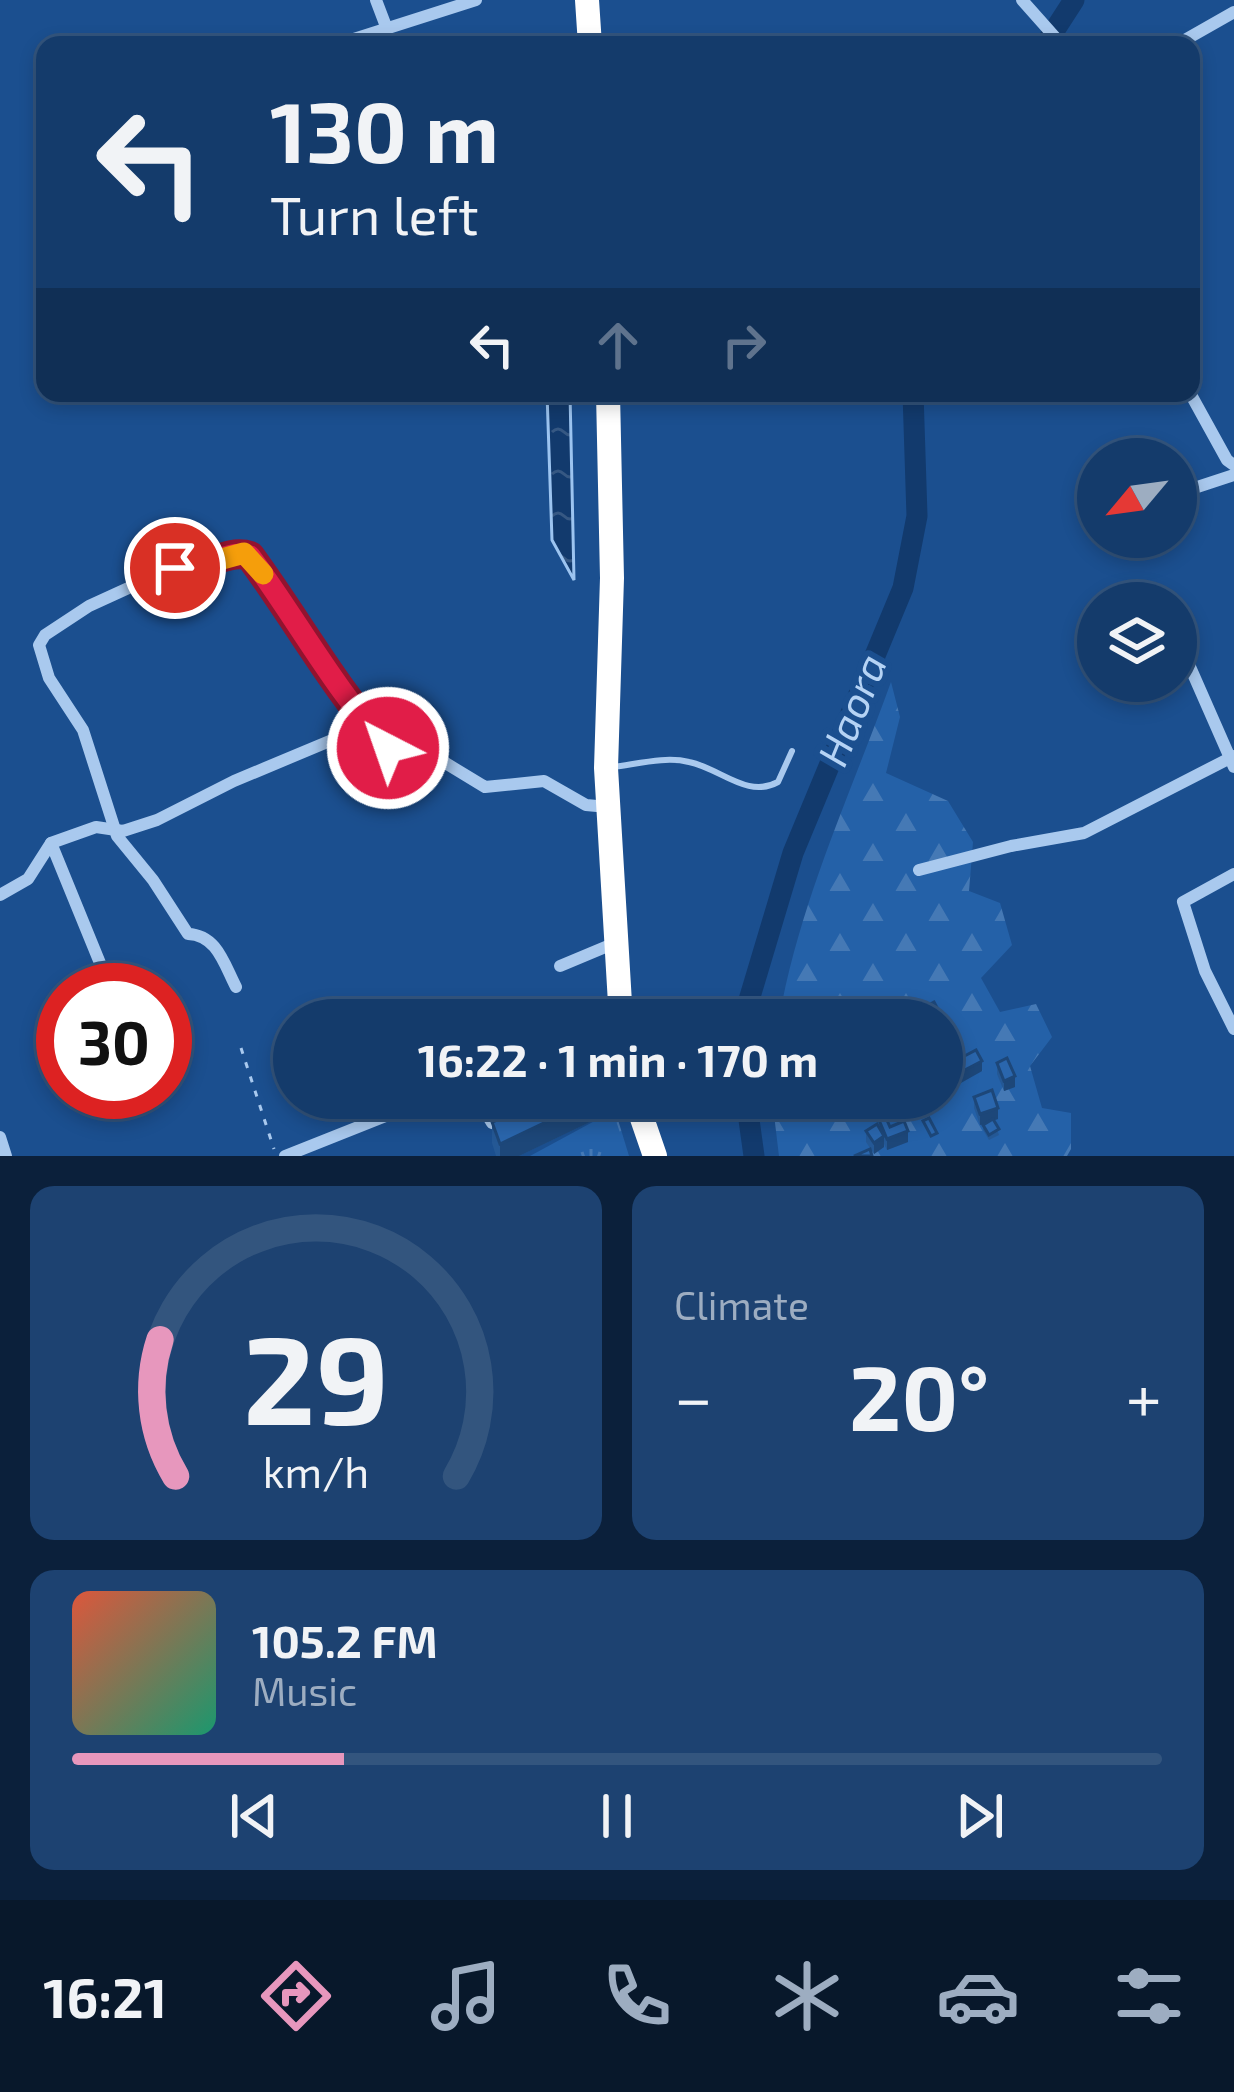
<!DOCTYPE html>
<html lang="en">
<head>
<meta charset="utf-8">
<style>
	body { margin:0; font-family:"Exo 2",sans-serif; background:#1d4271; color:#f1f3f6; height:100vh; display:flex; flex-direction:column; font-size:45px; white-space:nowrap }
	* { box-sizing:border-box; margin:0 }
	p { font-size:39px; color:#9dadc1 }
	.icon { flex:none; width:66px; height:66px; fill:none; stroke:currentColor; stroke-width:2; stroke-linecap:round; stroke-linejoin:round }
	.map { position:relative; height:1156px; overflow:hidden }
	.side { display:flex; flex-direction:column; gap:30px; padding:30px; background:#0b203b; flex:1 }
	.side>* { flex:none }
	.hud { position:absolute; left:36px; top:36px; width:1164px; height:366px; border-radius:24px; box-shadow:0 6px 18px #0003,0 0 0 3px #33557e; background:#143b6b; color:#f1f3f6; overflow:hidden }
	.needle { width:78px; rotate:241deg }
	.buttons { position:absolute; left:1077px; top:438px; display:grid; gap:24px }
	.buttons a { display:grid; place-items:center; width:120px; height:120px; border-radius:50%; background:#143b6b; box-shadow:0 6px 18px #0003,0 0 0 3px #33557e; font-size:60px }
	.speed { position:absolute; left:36px; top:963px; display:flex; gap:24px; font-size:60px; font-weight:700; text-align:center }
	.speed>* { display:grid; place-content:center; width:156px; height:156px; border-radius:50%; background:#143b6b; box-shadow:0 6px 18px #0003,0 0 0 3px #33557e; line-height:1 }
	.speed .limit { border:18px solid #d22; background:#fff; color:#111 }
	.pin { position:absolute; display:grid; place-items:center; width:102px; height:102px; color:#fff; margin:-51px; border:6px solid #fff; border-radius:50%; box-shadow:0 3px 12px #0007 }
	.me { position:absolute; width:132px; margin:-66px; rotate:319deg; stroke-linejoin:round; filter:drop-shadow(0 0 9px #0008) }
	.turn { display:flex; align-items:center; gap:42px; height:252px; padding:0 36px; font-size:54px }
	.turn .icon { width:156px; height:156px; stroke-width:2.5 }
	.turn b { display:block; font-size:84px; line-height:102px }
	.lanes { display:flex; align-items:center; height:114px; padding:0 36px; background:#0003; justify-content:center; gap:60px; direction:ltr }
	.lanes .off { opacity:.35 }
	.big { font-size:90px; font-weight:700; line-height:1.1 }
	.side .widget { flex:1; display:flex; flex-direction:column; justify-content:center; gap:18px; min-width:0; padding:0 42px; border-radius:24px; background:#1d4271 }
	.side .dial { align-items:center; gap:0 }
	.dial svg { height:312px; overflow:visible; fill:none; stroke:#33557e; stroke-width:7; stroke-linecap:round; text-anchor:middle }
	.dial text { fill:#f1f3f6; stroke:none }
	.song { display:flex; align-items:center; gap:36px }
	.cover { width:144px; height:144px; border-radius:18px; background:linear-gradient(135deg,hsl(10 70% 55%),hsl(160 70% 35%)) }
	.played { height:12px; border-radius:6px; background:linear-gradient(90deg,#e797bd 25%,#33557e 25%) }
	.keys { display:flex; justify-content:space-around; direction:ltr }
	.heat { display:flex; justify-content:space-between; align-items:center; font-size:66px; direction:ltr }
	.side .tiles { flex:1; display:grid; gap:30px; grid-template-columns:1fr 1fr }
	.widget:last-child { grid-column:span 2 }
	.trip { position:absolute; left:273px; top:999px; width:690px; height:120px; border-radius:60px; background:#143b6b; box-shadow:0 6px 18px #0003,0 0 0 3px #33557e; font-weight:700; line-height:120px; text-align:center }
	.tabs { display:flex; height:192px; justify-content:space-around; align-items:center; background:#08182b; color:#9dadc1 }
	.tabs .icon { width:84px; height:84px }
	.tabs .on { color:#e797bd }
	.tabs b { font-size:54px; color:#f1f3f6 }
	.map>svg:first-child { display:block }
	.grass { fill:url(#grass-tufts) }
	.forest { fill:url(#forest-firs) }
	.water { fill:url(#water-ripples); stroke:#9cc4f0; stroke-width:3 }
	.lines { fill:none; stroke-linecap:round; stroke-linejoin:round }
	.river { stroke:#123a6d; stroke-width:21 }
	.path { stroke:#a9c9ee; stroke-width:3; stroke-dasharray:6 9; stroke-linecap:butt }
	.lane { stroke:#a9c9ee; stroke-width:6 }
	.street { stroke:#a9c9ee; stroke-width:12 }
	.highway { stroke:#fff; stroke-width:24 }
	.wall { fill:#245895 }
	.shaded-wall { fill:#1d4779 }
	.building { fill:#2a66ad; stroke:#1d4779; stroke-width:3 }
	.route-casing { stroke:#92132f; stroke-width:30 }
	.route { stroke:#e11d48; stroke-width:21 }
	.slow { stroke:#f59e0b; stroke-width:21 }
	.labels { text-anchor:middle; stroke-width:12; stroke-linejoin:round; paint-order:stroke }
	.water-label { font-size:42px; font-style:italic; fill:#b5d3f5; stroke:#1b4f8f }
</style>
</head>
<body>
<div class="map">
<svg width="1234" height="1156" viewBox="0 0 1234 1156">
	<defs>
		<pattern id="grass-tufts" width="24" height="20" patternUnits="userSpaceOnUse" patternTransform="scale(3)"><rect width="24" height="20" fill="#2461a8"/><path d="M3 7l-1-3M5 7V3M7 7l1-3M15 17l-1-3M17 17v-4M19 17l1-3" fill="none" stroke="#4579b5"/></pattern>
		<pattern id="forest-firs" width="22" height="20" patternUnits="userSpaceOnUse" patternTransform="scale(3)"><rect width="22" height="20" fill="#2461a8"/><path d="M5 1l3.5 6h-7zM16 11l3.5 6h-7z" fill="#4579b5"/></pattern>
		<pattern id="water-ripples" width="26" height="14" patternUnits="userSpaceOnUse" patternTransform="scale(3)"><rect width="26" height="14" fill="#123a6d"/><path d="M2 4q2-2 4 0t4 0M15 11q2-2 4 0t4 0" fill="none" stroke="#365883"/></pattern>
	</defs>
	<rect width="100%" height="100%" fill="#1b4f8f"/>
	<path class="grass" d="M615 1110 629 1156H530Z"/>
	<path class="forest" d="M891 682 900 717 886 773 948 801 973 842 969 891 1000 903 1012 945 981 978 1000 1012 1036 1004 1052 1037 1030 1066 1042 1108 1071 1113V1149L1067 1156H779L772 1098H942V1020H779C799 903 851 793 891 682Z"/>
	<path class="water" d="M547 393H570L574 580 552 540Z"/>
	<g class="lines">
		<g class="river">
			<path d="M1045 45 1074 0"/>
			<path d="M743 1020 793 853 903 588 917 516 913 393"/>
			<path d="M746 1098 754 1156"/>
		</g>
		<path class="path" d="M241 1048 274 1149"/>
		<path class="lane" d="M613 767C637 764 666 756 689 762 720 768 747 799 778 782L792 751"/>
		<g class="street">
			<path d="M376 0 387 29"/>
			<path d="M1022 0 1062 45"/>
			<path d="M335 45 476 0"/>
			<path d="M1176 45 1234 12"/>
			<path d="M1190 393 1227 460 1234 465"/>
			<path d="M1176 494 1234 475"/>
			<path d="M1176 635 1234 767"/>
			<path d="M51 843 111 990"/>
			<path d="M919 870 1011 846 1084 833 1234 756"/>
			<path d="M1234 874 1183 902 1205 971 1234 1029"/>
			<path d="M0 895 28 879 51 843 96 827 123 831 157 820 234 781 368 725 388 748 439 759 485 787 544 781 586 805 608 807"/>
			<path d="M560 966 615 943"/>
			<path d="M236 987C224 964 217 935 188 934L153 880 117 836 83 730 49 678 39 645 45 635 89 606 159 574 245 553 287 606 355 712 368 725"/>
			<path d="M469 1098 483 1108 492 1123 503 1126"/>
			<path d="M0 1137 6 1156"/>
			<path d="M285 1156 431 1098"/>
		</g>
		<g class="highway">
			<path d="M587 0 590 45"/>
			<path d="M608 393 612 578 606 768 621 1020"/>
			<path d="M635 1098 655 1156"/>
		</g>
	</g>
	<g class="wall">
		<path d="M947 1050 961 1056 982 1071 959 1084 953 1073V1065L949 1066Z"/>
		<path d="M997 1063 1015 1087 1004 1091 997 1074Z"/>
		<path d="M974 1097 998 1119 994 1120 999 1135 989 1140 983 1130V1125L986 1123 980 1125 974 1108Z"/>
		<path d="M615 1098V1110L519 1156H496L492 1143V1122Z"/>
		<path d="M879 1120 890 1127 908 1142 887 1150 884 1144V1147L874 1154 866 1142V1131L879 1128Z"/>
	</g>
	<g class="shaded-wall">
		<path d="M949 1055V1066L942 1069V1059Z"/>
		<path d="M982 1061V1071L959 1084V1073Z"/>
		<path d="M1015 1076V1087L1004 1091V1081Z"/>
		<path d="M596 1098H615V1110L519 1156H500V1144Z"/>
		<path d="M892 1098H907V1101L890 1110V1099Z"/>
		<path d="M998 1108V1119L980 1125V1114Z"/>
		<path d="M908 1131V1142L887 1150V1139Z"/>
		<path d="M884 1136V1147L874 1154V1143Z"/>
	</g>
	<g class="building">
		<path d="M934 1002 940 1013 926 1020H922L918 1011Z"/>
		<path d="M944 1045 949 1055 942 1059V1046Z"/>
		<path d="M956 1046 961 1056 950 1061 947 1050Z"/>
		<path d="M976 1050 982 1061 959 1073 953 1062Z"/>
		<path d="M1007 1058 1015 1076 1004 1081 997 1063Z"/>
		<path d="M992 1090 998 1108 980 1114 974 1097Z"/>
		<path d="M555 1098H596L500 1144 492 1122Z"/>
		<path d="M886 1118 890 1127 904 1121 908 1131 887 1139 879 1120Z"/>
		<path d="M929 1118 937 1133 931 1136 923 1121Z"/>
		<path d="M993 1119 999 1129 989 1135 983 1125Z"/>
		<path d="M877 1124 884 1136 874 1143 866 1131Z"/>
		<path d="M870 1149 872 1156H854Z"/>
	</g>
	<g class="lines">
		<g class="route-casing">
			<path id="route" d="M175 568C201 572 226 548 250 556 297 620 335 690 388 748"/>
		</g>
		<use href="#route" class="route"/>
		<path class="slow" d="M211 562 244 553 263 574"/>
	</g>
	<g class="labels">
		<g class="water-label">
			<text transform="translate(852 710) rotate(-68)" y="15">Haora</text>
		</g>
	</g>
</svg>
<div class="buttons">
<a><svg class="needle" viewBox="-14 -14 28 28"><path d="M0-13l5 13h-10z" fill="#e53935"/><path d="M0 13l5-13h-10z" fill="#9dadc1"/></svg></a>
<a><svg class="icon" aria-label="layers" viewBox="0 0 24 24"><path d="M12 4l9 5-9 5-9-5zM3 14l9 5 9-5"/></svg></a>
</div>
<div class="speed"><div class="limit">30</div></div>
<div class="pin" style="left:175px;top:568px;background:#d93025"><svg class="icon" aria-label="arrive" viewBox="0 0 24 24"><path d="M6 21V4h12l-3 4 3 4H6"/></svg></div>
<svg class="me" style="left:388px;top:748px" viewBox="-20 -20 40 40"><circle r="17" fill="#e11d48" stroke="#fff" stroke-width="3"/><path d="M0-11L8 9 0 5-8 9z" fill="#fff"/></svg>
<div class="trip">16:22 · 1 min · 170 m</div>
<div class="hud">
<div class="turn"><svg class="icon" aria-label="left" viewBox="0 0 24 24"><path d="M17 20v-9H6M10 6l-5 5 5 5"/></svg><div><b>130 m</b>Turn left</div></div>
<div class="lanes"><svg class="icon" aria-label="left" viewBox="0 0 24 24"><path d="M17 20v-9H6M10 6l-5 5 5 5"/></svg><svg class="icon off" aria-label="ahead" viewBox="0 0 24 24"><path d="M12 20V5M6 11l6-6 6 6"/></svg><svg class="icon off" aria-label="right" viewBox="0 0 24 24"><path d="M7 20v-9h11M14 6l5 5-5 5"/></svg></div>
</div>
</div>
<section class="side">
<div class="tiles">
<div class="widget dial"><svg viewBox="0 0 100 80">
<path d="M14 69A42 42 0 1 1 86 69"/>
<path d="M14 69A42 42 0 0 1 10 34" stroke="#e797bd"/>
<text x="50" y="56" font-size="32" font-weight="700">29</text>
<text x="50" y="72" font-size="11">km/h</text>
</svg></div>
<div class="widget"><p>Climate</p>
<div class="heat"><a>−</a><b class="big">20°</b><a>+</a></div>
</div>
<div class="widget">
<div class="song"><i class="cover"></i><div><b>105.2 FM</b><p>Music</p></div></div>
<div class="played"></div>
<div class="keys"><svg class="icon" aria-label="previous" viewBox="0 0 24 24"><path d="M18 5L8 12l10 7zM5 5v14"/></svg><svg class="icon" aria-label="pause" viewBox="0 0 24 24"><path d="M8 5v14M16 5v14"/></svg><svg class="icon" aria-label="next" viewBox="0 0 24 24"><path d="M6 5l10 7-10 7zM19 5v14"/></svg></div>
</div>
</div>
</section>
<nav class="tabs">
<b>16:21</b>
<svg class="icon on" aria-label="directions" viewBox="0 0 24 24"><path d="M12 3l9 9-9 9-9-9zM9 14v-3h6M13 9l2 2-2 2"/></svg>
<svg class="icon" aria-label="music" viewBox="0 0 24 24"><path d="M9 18V5l10-2v13"/><circle cx="6" cy="18" r="3"/><circle cx="16" cy="16" r="3"/></svg>
<svg class="icon" aria-label="phone" viewBox="0 0 24 24"><path d="M5 4h4l2 5-3 2q2 4 5 5l2-3 5 2v4C11 20 4 13 5 4z"/></svg>
<svg class="icon" aria-label="climate" viewBox="0 0 24 24"><path d="M12 3v18M4 7l16 10M4 17L20 7"/></svg>
<svg class="icon" aria-label="car" viewBox="0 0 24 24"><path d="M5 17H2v-5l4-1 3-4h7l3 4 3 1v5h-3M9 17h6M6 11h13"/><circle cx="7" cy="17" r="2"/><circle cx="17" cy="17" r="2"/></svg>
<svg class="icon" aria-label="filters" viewBox="0 0 24 24"><path d="M4 7h16M4 17h16"/><circle cx="9" cy="7" r="2"/><circle cx="15" cy="17" r="2"/></svg>
</nav>
</body>
</html>
